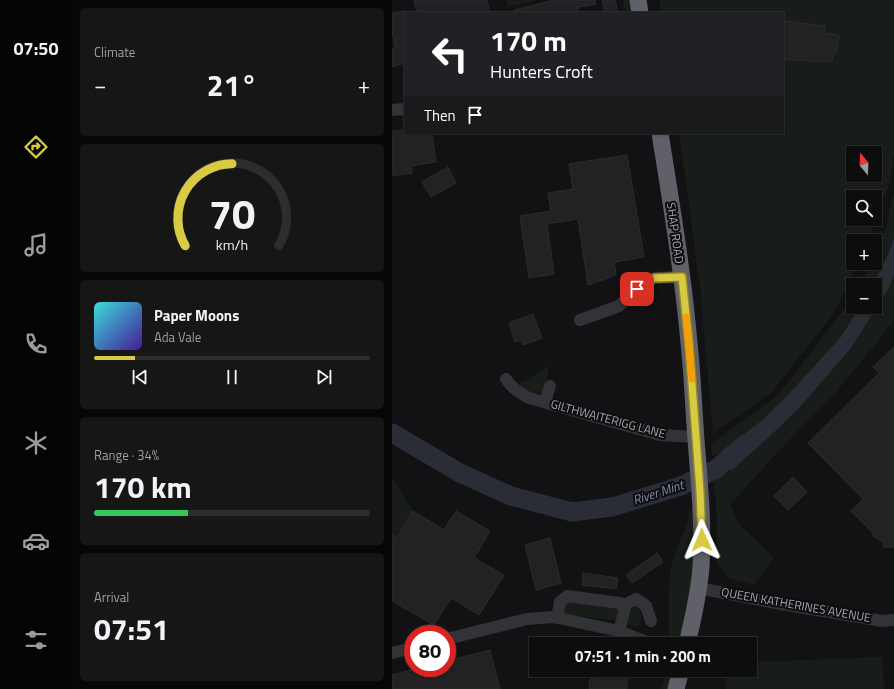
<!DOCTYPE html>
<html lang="en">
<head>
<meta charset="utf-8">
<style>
	body { margin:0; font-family:"Titillium Web",sans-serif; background:#171617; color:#f1f3f6; height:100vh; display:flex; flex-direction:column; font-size:15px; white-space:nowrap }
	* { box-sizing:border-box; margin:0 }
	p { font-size:13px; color:#9b9c9e }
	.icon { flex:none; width:22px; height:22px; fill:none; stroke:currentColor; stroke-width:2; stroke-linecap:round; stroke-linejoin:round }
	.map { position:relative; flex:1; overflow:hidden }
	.details { display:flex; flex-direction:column; gap:8px; padding:8px; background:#080708; width:320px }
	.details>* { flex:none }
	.hud { position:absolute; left:12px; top:12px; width:380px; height:122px; border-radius:0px; box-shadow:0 1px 3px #0004,0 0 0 1px #2e2d2e; background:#202124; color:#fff; overflow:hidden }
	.needle { width:26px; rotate:341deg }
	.fabs { position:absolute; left:454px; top:146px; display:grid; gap:8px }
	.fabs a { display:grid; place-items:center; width:36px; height:36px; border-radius:0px; background:#0e0d0e; box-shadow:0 1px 3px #0004,0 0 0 1px #2e2d2e; font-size:20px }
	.speed { position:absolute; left:12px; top:625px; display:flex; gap:8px; font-size:20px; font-weight:700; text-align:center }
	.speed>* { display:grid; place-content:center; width:52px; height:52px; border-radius:50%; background:#0e0d0e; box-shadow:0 1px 3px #0004,0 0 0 1px #2e2d2e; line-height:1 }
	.speed .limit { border:6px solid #d22; background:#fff; color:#111 }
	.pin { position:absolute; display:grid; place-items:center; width:34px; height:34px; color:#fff; margin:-17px; border-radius:8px; box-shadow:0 2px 6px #0006 }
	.me { position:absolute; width:44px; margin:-22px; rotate:359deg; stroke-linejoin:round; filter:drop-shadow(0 0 3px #0008) }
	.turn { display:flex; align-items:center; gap:14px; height:84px; padding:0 20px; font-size:18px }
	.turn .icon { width:52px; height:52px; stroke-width:2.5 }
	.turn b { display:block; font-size:28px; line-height:34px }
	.then { display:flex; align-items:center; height:38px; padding:0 20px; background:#0003; gap:8px; font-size:15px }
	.big { font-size:30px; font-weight:700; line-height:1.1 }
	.details .tile { flex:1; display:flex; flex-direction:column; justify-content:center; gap:6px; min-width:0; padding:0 14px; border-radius:6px; background:#171617 }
	.details .dial { align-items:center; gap:0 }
	.dial svg { height:104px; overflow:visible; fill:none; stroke:#2e2d2e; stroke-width:7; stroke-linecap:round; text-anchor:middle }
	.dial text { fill:#f1f3f6; stroke:none }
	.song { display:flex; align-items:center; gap:12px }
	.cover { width:48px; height:48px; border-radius:6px; background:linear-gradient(135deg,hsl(180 70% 55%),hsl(260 70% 35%)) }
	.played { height:4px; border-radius:2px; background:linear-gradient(90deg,#d9ca43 15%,#2e2d2e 15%) }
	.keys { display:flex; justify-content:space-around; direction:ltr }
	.heat { display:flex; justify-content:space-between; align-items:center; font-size:22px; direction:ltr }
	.charge { height:6px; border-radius:3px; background:linear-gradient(90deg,#34c759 34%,#2e2d2e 0) }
	.trip { position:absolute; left:137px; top:637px; width:228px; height:40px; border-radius:0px; background:#0e0d0e; box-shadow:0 1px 3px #0004,0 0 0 1px #2e2d2e; font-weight:700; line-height:40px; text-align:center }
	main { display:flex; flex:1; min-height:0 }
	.tab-bar { display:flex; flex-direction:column; width:72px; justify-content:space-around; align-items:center; background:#060506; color:#9b9c9e }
	.tab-bar .icon { width:28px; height:28px }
	.tab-bar .current { color:#d9ca43 }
	.tab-bar b { font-size:18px; color:#f1f3f6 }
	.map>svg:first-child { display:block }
	.green { fill:#181d1a; fill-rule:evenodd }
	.water { fill:#2a2d35 }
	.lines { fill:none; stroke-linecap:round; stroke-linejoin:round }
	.river { stroke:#2a2d35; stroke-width:19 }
	.building { fill:#222224; stroke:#2c2c2e }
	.minor { stroke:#333337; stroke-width:12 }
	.highway { stroke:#606068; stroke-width:17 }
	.route-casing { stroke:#8d832c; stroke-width:10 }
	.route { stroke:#d9ca43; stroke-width:7 }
	.slow { stroke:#f59e0b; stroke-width:7 }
	.labels { text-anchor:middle; stroke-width:4; stroke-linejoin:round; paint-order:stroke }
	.street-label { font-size:12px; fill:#a5a6b1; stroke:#0d0d0e }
	.water-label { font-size:13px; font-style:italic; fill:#808ca9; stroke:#0d0d0e }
</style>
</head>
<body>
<main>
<nav class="tab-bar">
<b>07:50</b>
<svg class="icon current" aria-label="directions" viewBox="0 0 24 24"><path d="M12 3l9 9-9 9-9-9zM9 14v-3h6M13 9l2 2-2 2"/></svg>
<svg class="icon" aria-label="music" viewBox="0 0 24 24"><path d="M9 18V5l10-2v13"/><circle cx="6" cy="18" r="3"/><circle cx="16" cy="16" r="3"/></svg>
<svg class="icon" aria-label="phone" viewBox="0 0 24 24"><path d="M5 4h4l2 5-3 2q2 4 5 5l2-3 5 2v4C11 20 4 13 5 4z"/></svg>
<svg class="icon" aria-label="climate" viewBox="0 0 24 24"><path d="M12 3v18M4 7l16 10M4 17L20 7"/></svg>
<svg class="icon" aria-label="car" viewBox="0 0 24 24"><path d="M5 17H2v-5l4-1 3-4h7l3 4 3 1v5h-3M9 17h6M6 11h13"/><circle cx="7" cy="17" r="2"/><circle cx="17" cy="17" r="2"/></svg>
<svg class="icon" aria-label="filters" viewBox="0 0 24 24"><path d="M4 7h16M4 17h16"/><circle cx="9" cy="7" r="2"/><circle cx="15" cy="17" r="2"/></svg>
</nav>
<section class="details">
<div class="tile"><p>Climate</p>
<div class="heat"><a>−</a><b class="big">21°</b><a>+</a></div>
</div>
<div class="tile dial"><svg viewBox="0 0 100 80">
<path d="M14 69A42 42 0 1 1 86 69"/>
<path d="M14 69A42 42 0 0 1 50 6" stroke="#d9ca43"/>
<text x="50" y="56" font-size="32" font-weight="700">70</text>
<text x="50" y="72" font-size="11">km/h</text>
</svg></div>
<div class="tile">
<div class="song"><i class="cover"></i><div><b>Paper Moons</b><p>Ada Vale</p></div></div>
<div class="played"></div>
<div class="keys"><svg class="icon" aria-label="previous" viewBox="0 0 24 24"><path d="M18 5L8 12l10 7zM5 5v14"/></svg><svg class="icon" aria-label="pause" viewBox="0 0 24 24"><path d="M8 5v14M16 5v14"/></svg><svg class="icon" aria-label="next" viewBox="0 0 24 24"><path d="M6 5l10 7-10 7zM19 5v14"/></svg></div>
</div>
<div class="tile"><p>Range · 34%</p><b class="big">170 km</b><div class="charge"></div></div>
<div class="tile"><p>Arrival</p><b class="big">07:51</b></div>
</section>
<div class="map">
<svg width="502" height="689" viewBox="0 0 502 689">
	<rect width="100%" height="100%" fill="#121113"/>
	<g class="green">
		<path d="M114 0H121L122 1 126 0H145L116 7Z"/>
		<path d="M231 0H239L241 13H233Z"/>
		<path d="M267 0H502V154L498 183 475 241H461V263H466L442 313 378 394 321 433 308 288 297 204 287 133H391V13H269ZM461 153H483V175H461ZM461 197H483V219H461Z"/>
		<path d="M502 192V238L494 259 480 285H468L480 263H483V256L493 230Z"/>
		<path d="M502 275V320L486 341 445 391 381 457 339 504 345 522 382 558 362 585 337 578 324 562C325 535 326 506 321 480L339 471 375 439 408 407 459 348 497 288Z"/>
		<path d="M461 297V307H468C461 317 455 328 448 338 437 352 425 364 413 377 385 407 356 437 320 457L319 444 386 395Z"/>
		<path d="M157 366 154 381 150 392C140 396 133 390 127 383L133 381 154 367Z"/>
		<path d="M0 479 2 480 21 511 0 546Z"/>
		<path d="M301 510 302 544 300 576 292 627 286 636 277 640V591L278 573 280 562 296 521 297 511Z"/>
		<path d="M176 601 222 608 227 610 225 621 172 614V604Z"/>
		<path d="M244 606C252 614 250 618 246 627L236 624C235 618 239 610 244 606Z"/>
		<path d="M490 657 492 689H334L333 670H358V662Z"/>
		<path d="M275 670H280L275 689H269Z"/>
	</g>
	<path class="water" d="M502 238V275L497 288 459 348 408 407 375 439 339 471 330 451 368 422 395 396 448 338 468 307H483V285H480L494 259Z"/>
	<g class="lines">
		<path class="river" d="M0 433 68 473 119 496 180 512 220 507 289 486 324 469 353 444"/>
	</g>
	<g class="building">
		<path d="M22 0H95L98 13H25Z"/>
		<path d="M162 0H203L204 4 186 7 187 13H123L122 10Z"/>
		<path d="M210 0H223L226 13H213Z"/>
		<path d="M13 11V63L0 67V49L3 48 0 31V13Z"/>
		<path d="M391 21 433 26 432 33 445 35V36H447L444 53H441L440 62 428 60V62L410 60V61L391 59Z"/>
		<path d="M13 130V133H40L44 162 19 166 20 173 0 176V131Z"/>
		<path d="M235 155 252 257 222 262 224 275 196 285 186 219 155 224 162 274 137 278 128 216 159 211 156 193 181 189 177 164Z"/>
		<path d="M56 167 64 183 39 197 30 182Z"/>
		<path d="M141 314 150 338 131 345 129 340 123 342 117 323Z"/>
		<path d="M502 347V547H492V543L481 536V533L459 511 471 499 416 443 487 373 481 367Z"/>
		<path d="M401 477 415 492 396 510 382 496Z"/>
		<path d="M21 511 52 530 64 511 98 531 82 558 112 575 87 615 59 598 42 625 0 601V535L5 538Z"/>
		<path d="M158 538 169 583 144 590 133 545Z"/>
		<path d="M265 553 271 562 240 583 234 575Z"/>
		<path d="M191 573 226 578 224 589 190 585Z"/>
		<path d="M98 650 108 689H0V675L28 668H55V661Z"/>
		<path d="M204 675H235V689H197L198 679H204Z"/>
	</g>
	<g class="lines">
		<g class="minor">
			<path d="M0 110 13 109"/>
			<path d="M188 320 227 306 254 281 263 278 289 277"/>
			<path d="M114 379C120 388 127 393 137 398L268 435 304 437"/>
			<path d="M153 402 158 386"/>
			<path d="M306 588 389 604 473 618 490 621 502 620"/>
			<path d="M230 606 244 599 254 606 259 621"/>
			<path d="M165 618 168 602 175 596 228 603 233 609 227 631"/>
			<path d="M55 639 135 619 162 617 227 631 260 644"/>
			<path d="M0 653 21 648"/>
		</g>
		<g class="highway">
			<path d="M246 0 248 13"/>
			<path d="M268 133C279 203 291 273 297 343 300 370 301 397 303 425 306 472 312 519 309 567 307 593 301 619 295 644"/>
			<path d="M284 689 289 670"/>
		</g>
	</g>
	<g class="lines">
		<g class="route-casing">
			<path id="route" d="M245 289 254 281 263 278 290 277 297 344 308 491 310 540"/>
		</g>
		<use href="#route" class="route"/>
		<path class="slow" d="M294 317 300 379"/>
	</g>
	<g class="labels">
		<g class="street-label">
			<text transform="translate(283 233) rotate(82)" y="4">SHAP ROAD</text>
			<text transform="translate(216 419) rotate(15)" y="4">GILTHWAITERIGG LANE</text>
			<text transform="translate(404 605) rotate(10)" y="4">QUEEN KATHERINES AVENUE</text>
		</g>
		<g class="water-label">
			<text transform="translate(266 492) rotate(-18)" y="5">River Mint</text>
		</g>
	</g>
</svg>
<div class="fabs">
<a><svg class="needle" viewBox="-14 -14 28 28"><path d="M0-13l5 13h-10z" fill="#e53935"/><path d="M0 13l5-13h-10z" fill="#9b9c9e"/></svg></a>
<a><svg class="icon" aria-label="search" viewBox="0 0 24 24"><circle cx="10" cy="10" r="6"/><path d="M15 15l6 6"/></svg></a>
<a>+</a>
<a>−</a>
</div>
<div class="speed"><div class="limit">80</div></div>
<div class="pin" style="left:245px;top:289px;background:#d93025"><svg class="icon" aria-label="arrive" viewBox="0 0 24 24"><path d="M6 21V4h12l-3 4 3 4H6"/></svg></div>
<svg class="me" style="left:310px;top:540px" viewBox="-20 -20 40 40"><path d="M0-17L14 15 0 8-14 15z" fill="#d9ca43" stroke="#fff" stroke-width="4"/></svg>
<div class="trip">07:51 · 1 min · 200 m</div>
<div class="hud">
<div class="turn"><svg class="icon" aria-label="left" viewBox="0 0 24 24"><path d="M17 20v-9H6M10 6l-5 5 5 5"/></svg><div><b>170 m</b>Hunters Croft</div></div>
<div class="then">Then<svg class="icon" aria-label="arrive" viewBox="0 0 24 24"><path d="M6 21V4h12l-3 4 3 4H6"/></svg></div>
</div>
</div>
</main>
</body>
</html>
